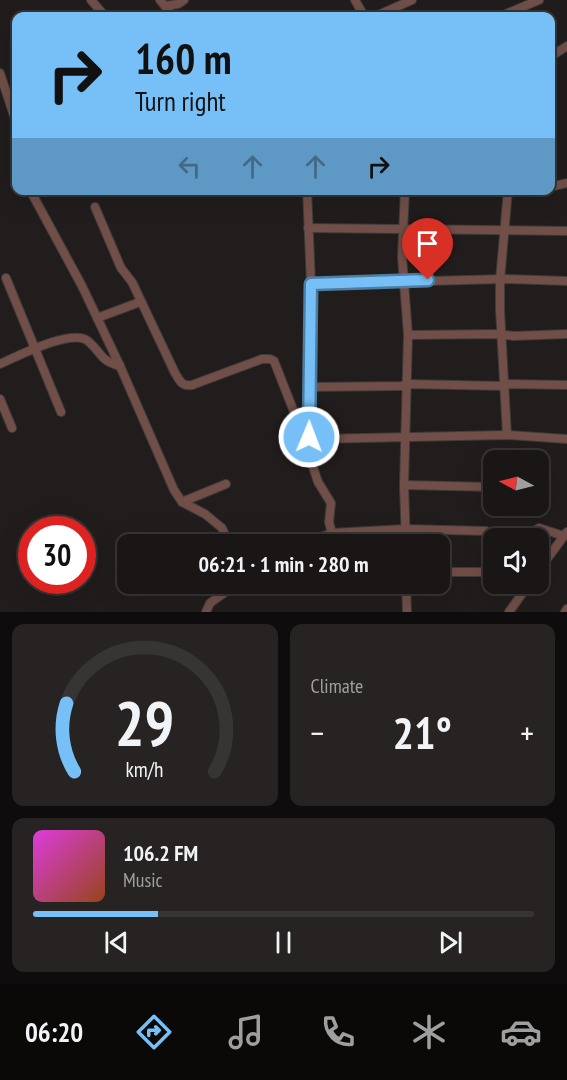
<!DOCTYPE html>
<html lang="en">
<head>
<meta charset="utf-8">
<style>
	body { margin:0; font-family:"PT Sans Narrow",sans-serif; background:#262322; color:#f1f3f6; height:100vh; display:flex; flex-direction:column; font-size:22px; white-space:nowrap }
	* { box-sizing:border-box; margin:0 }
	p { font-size:20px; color:#9f9fa0 }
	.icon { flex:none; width:33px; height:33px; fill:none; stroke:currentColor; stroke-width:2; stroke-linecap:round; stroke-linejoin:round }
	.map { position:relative; height:612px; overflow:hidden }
	.details { display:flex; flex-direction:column; gap:12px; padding:12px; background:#0e0c0c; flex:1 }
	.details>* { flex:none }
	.top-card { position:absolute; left:12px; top:12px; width:543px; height:183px; border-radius:12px; box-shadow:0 6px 24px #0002,0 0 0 2px #373534; background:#76c0f7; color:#111; overflow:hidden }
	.needle { width:39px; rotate:277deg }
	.tools { position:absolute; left:483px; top:450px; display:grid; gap:12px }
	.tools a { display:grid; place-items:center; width:66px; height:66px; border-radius:12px; background:#191615; box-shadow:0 6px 24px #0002,0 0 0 2px #373534; font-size:30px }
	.speed { position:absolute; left:18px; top:516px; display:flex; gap:12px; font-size:30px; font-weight:700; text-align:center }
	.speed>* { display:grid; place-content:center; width:78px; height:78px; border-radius:50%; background:#191615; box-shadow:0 6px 24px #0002,0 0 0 2px #373534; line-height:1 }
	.speed .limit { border:9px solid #d22; background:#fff; color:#111 }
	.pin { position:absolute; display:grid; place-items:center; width:51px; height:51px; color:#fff; margin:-62px -26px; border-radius:50% 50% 50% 0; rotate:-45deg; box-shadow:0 0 6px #0007 }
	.pin .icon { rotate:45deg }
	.me { position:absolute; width:66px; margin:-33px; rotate:1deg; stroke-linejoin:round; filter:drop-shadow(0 0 4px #0008) }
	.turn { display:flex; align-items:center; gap:21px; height:126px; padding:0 24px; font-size:27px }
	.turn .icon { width:78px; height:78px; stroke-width:2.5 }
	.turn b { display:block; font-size:42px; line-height:51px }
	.lanes { display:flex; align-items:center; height:57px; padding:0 24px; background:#0003; justify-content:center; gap:30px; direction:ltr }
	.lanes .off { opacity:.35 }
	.big { font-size:45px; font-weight:700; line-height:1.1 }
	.details .card { flex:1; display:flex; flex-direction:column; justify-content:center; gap:9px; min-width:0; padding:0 21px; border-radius:12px; background:#262322 }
	.details .dial { align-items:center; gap:0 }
	.dial svg { height:156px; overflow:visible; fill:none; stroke:#373534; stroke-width:7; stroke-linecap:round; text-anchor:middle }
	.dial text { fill:#f1f3f6; stroke:none }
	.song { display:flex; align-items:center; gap:18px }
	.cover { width:72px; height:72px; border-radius:9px; background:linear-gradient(135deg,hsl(300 70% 55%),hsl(20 70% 35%)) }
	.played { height:6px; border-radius:3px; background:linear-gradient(90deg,#76c0f7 25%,#373534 25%) }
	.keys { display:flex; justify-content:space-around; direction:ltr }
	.heat { display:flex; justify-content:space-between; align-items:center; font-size:33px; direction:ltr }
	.details .tiles { flex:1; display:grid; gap:12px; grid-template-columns:1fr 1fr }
	.card:last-child { grid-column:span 2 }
	.trip { position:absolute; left:117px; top:534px; width:333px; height:60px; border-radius:12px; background:#191615; box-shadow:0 6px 24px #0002,0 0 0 2px #373534; font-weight:700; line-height:60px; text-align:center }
	.tabs { display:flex; height:96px; justify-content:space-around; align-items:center; background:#0a0908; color:#9f9fa0 }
	.tabs .icon { width:42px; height:42px }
	.tabs .active { color:#76c0f7 }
	.tabs b { font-size:27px; color:#f1f3f6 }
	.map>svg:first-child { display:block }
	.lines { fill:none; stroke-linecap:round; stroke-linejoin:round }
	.minor-casing { stroke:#3e3b3a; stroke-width:10 }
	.minor { stroke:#714f48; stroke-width:8 }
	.route-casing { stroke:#4d7da1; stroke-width:15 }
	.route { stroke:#76c0f7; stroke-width:10 }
</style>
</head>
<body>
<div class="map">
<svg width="567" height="612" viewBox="0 0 567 612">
	<rect width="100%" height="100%" fill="#211d1c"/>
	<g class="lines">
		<g class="minor-casing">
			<g id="minor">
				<path d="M91 0 105 16"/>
				<path d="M160 0 173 16"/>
				<path d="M355 0 364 16"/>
				<path d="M165 6 178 4 184 0"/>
				<path d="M225 16 234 15 237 16"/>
				<path d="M376 16 412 0"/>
				<path d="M501 16 539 0"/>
				<path d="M550 57 567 46"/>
				<path d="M0 73 16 122"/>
				<path d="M550 187 567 183"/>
				<path d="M30 190 82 286 120 366 174 490 182 502 205 514 222 528 229 544"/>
				<path d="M307 190 311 284 310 458 318 482 331 503 329 522 332 533"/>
				<path d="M405 190 402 256 408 335 404 485 406 544"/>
				<path d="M95 207 121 268 132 282 175 373C180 381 182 387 192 385L262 359H270L274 361 300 427 308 437 316 439 507 435 567 439"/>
				<path d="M308 228 567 231"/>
				<path d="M6 278 61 412"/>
				<path d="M311 284 506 279 567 281"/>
				<path d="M97 318 140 302"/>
				<path d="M408 335 496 334 514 336 567 334"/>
				<path d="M0 364C18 356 72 328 88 341 102 353 100 361 120 366"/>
				<path d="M309 387 402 386 407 384 504 386 507 384 567 385"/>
				<path d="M0 399 12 428"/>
				<path d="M507 435 500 310V280L508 190"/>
				<path d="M404 485 494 487"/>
				<path d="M182 502 226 484"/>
				<path d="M522 538 539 528 564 536"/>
				<path d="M231 544 240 540 245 544"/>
				<path d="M303 544 332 533 405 529 486 531 498 538"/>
				<path d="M538 571 567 532"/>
				<path d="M440 572H494"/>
				<path d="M406 584 407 612"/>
				<path d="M206 612 210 603 237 584"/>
				<path d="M509 612 529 584"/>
				<path d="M565 612 567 609"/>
			</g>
		</g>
		<use href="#minor" class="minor"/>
	</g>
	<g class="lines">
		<g class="route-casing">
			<path id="route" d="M309 437 311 284 428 280"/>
		</g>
		<use href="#route" class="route"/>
	</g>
</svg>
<div class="tools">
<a><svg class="needle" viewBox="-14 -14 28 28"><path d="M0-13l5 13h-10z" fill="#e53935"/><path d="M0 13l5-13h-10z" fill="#9f9fa0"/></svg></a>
<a><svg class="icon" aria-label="sound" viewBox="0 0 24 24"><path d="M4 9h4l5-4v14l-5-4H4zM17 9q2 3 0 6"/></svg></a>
</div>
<div class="speed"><div class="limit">30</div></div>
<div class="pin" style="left:428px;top:280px;background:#d93025"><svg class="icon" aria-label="arrive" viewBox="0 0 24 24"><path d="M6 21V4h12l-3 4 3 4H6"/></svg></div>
<svg class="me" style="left:309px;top:437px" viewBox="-20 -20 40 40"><circle r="17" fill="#76c0f7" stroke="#fff" stroke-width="3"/><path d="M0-11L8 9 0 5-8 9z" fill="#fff"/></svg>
<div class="trip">06:21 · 1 min · 280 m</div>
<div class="top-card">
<div class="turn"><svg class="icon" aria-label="right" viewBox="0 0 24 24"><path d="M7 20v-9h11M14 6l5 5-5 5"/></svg><div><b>160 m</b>Turn right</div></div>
<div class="lanes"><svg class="icon off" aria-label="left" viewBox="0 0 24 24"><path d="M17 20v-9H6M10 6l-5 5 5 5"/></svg><svg class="icon off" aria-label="ahead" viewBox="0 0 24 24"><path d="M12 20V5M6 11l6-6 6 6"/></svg><svg class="icon off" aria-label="ahead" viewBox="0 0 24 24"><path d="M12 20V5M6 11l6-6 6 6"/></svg><svg class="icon" aria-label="right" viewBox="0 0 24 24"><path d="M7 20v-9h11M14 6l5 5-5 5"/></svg></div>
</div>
</div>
<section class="details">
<div class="tiles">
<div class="card dial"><svg viewBox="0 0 100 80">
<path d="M14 69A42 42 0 1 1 86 69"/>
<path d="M14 69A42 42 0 0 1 10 34" stroke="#76c0f7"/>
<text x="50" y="56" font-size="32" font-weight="700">29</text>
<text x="50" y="72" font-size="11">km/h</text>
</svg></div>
<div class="card"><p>Climate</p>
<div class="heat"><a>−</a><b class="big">21°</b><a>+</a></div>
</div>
<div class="card">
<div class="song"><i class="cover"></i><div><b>106.2 FM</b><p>Music</p></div></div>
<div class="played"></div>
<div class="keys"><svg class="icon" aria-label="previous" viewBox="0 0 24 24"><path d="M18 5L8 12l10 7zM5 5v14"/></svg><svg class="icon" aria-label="pause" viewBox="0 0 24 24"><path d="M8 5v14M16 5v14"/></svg><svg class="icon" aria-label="next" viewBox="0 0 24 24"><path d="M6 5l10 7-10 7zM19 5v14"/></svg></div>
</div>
</div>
</section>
<nav class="tabs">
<b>06:20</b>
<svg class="icon active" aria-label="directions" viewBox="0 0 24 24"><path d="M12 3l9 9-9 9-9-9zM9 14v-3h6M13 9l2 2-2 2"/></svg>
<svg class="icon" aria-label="music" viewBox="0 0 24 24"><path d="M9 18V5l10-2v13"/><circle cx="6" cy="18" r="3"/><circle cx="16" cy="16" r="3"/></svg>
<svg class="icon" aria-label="phone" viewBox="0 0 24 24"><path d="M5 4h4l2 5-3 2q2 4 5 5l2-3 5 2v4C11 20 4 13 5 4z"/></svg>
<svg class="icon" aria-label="climate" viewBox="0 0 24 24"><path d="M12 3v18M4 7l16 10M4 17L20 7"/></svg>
<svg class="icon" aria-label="car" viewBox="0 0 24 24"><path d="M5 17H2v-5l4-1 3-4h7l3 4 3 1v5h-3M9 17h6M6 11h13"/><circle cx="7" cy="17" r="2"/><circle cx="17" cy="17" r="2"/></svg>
</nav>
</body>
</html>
